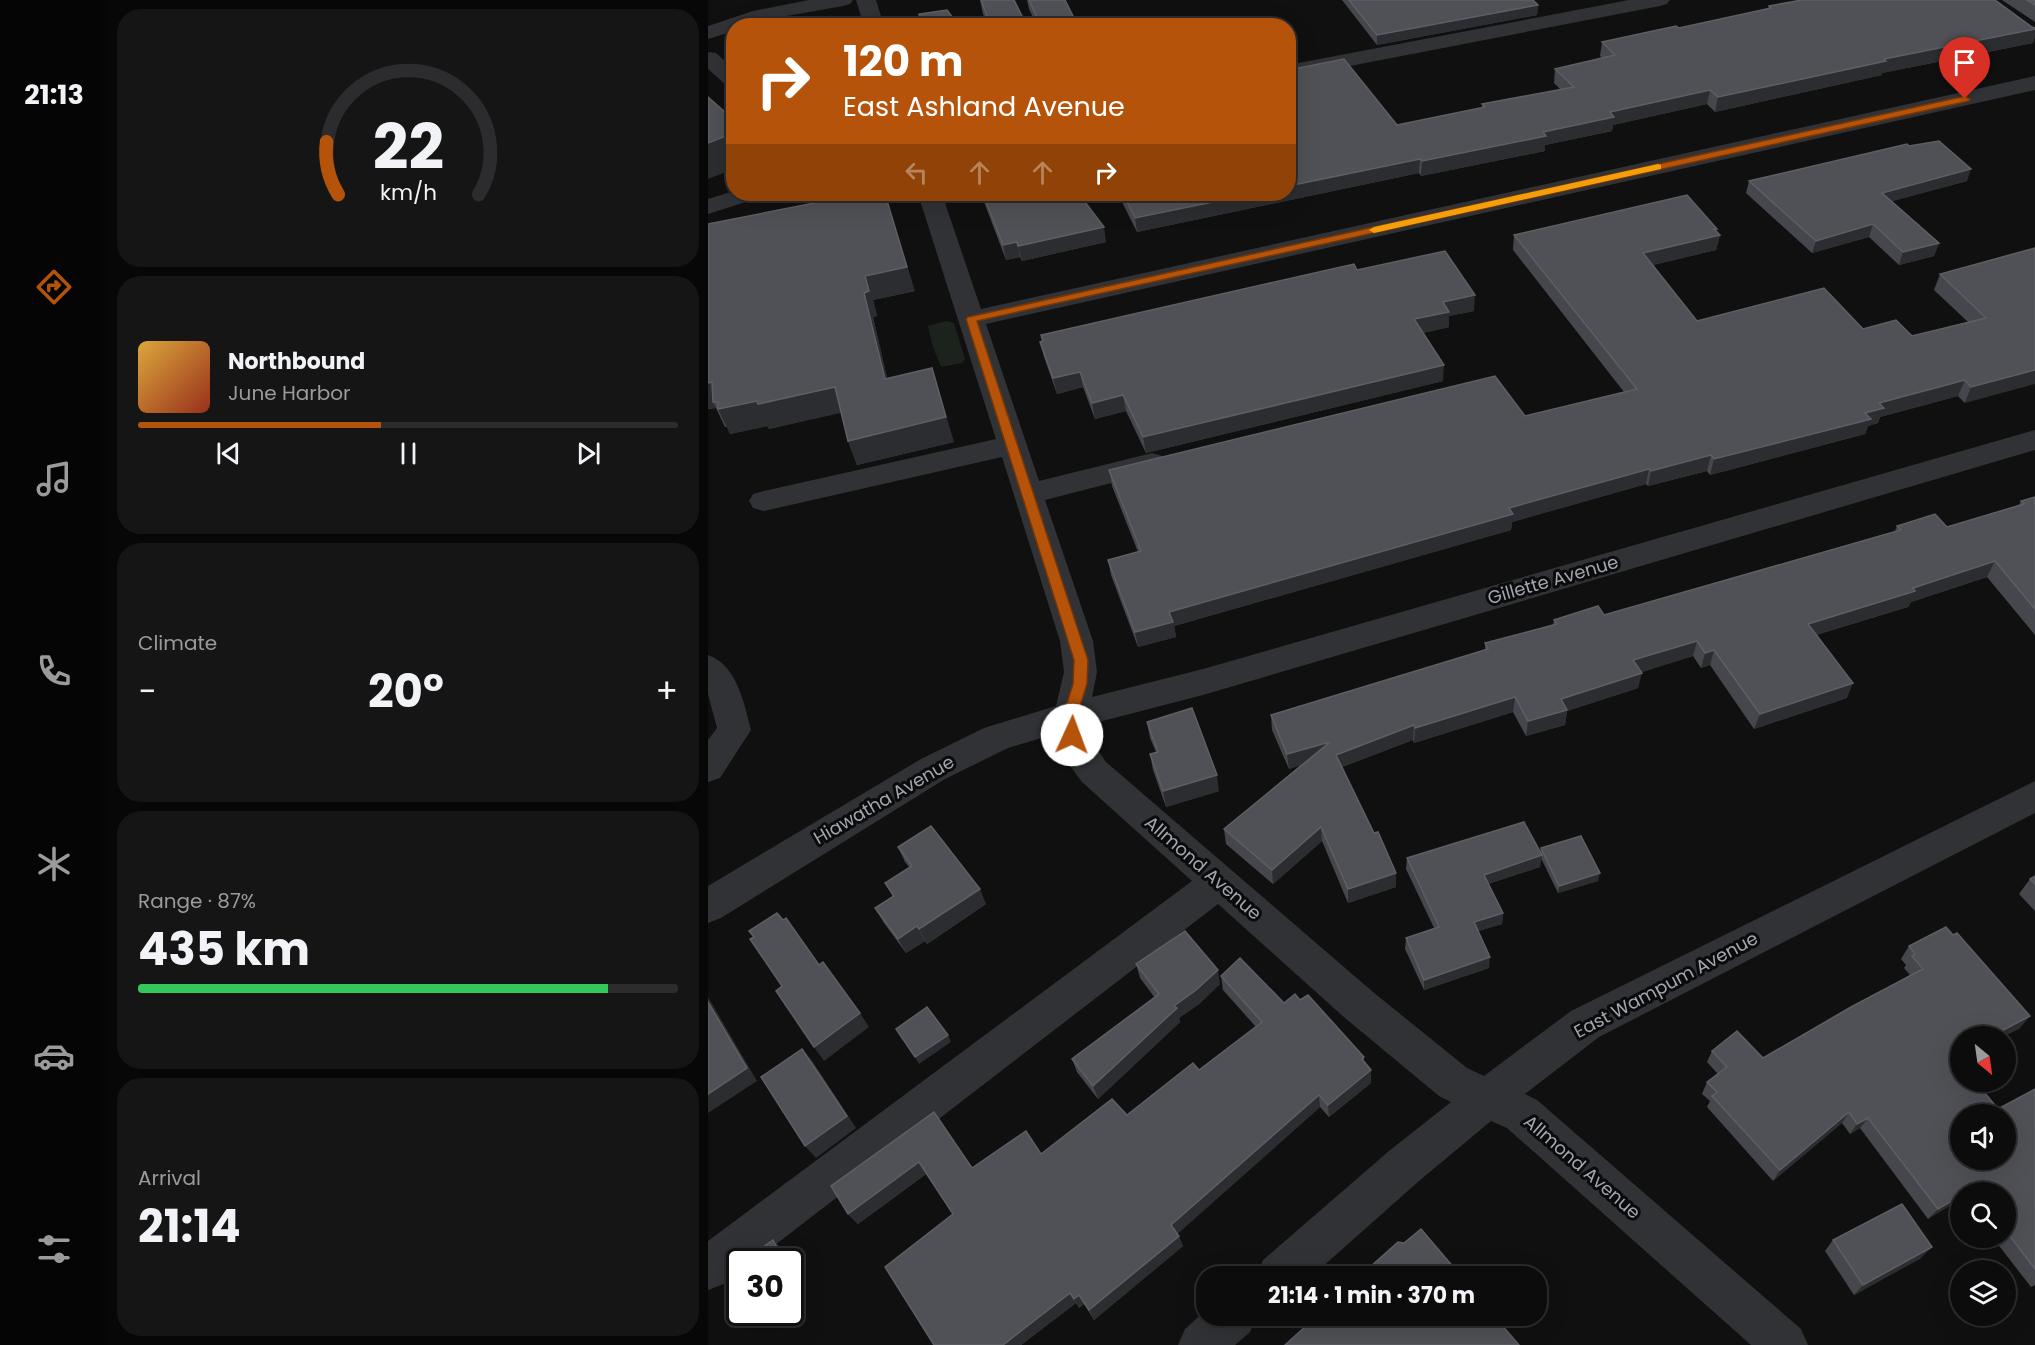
<!DOCTYPE html>
<html lang="en">
<head>
<meta charset="utf-8">
<style>
	body { margin:0; font-family:Poppins,sans-serif; background:#151516; color:#f1f3f6; height:100vh; display:flex; flex-direction:column; font-size:22px; white-space:nowrap }
	* { box-sizing:border-box; margin:0 }
	p { font-size:20px; color:#9a9b9d }
	.icon { flex:none; width:33px; height:33px; fill:none; stroke:currentColor; stroke-width:2; stroke-linecap:round; stroke-linejoin:round }
	.map { position:relative; flex:1; overflow:hidden }
	.panel { display:flex; flex-direction:column; gap:9px; padding:9px; background:#070707; width:600px }
	.panel>* { flex:none }
	.guide { position:absolute; left:18px; top:18px; width:570px; height:183px; border-radius:24px; box-shadow:0 6px 24px #0002,0 0 0 2px #2c2c2e; background:#b45309; color:#fff; overflow:hidden }
	.needle { width:39px; rotate:151deg }
	.fabs { position:absolute; left:1242px; top:1026px; display:grid; gap:12px }
	.fabs a { display:grid; place-items:center; width:66px; height:66px; border-radius:50%; background:#0c0c0d; box-shadow:0 6px 24px #0002,0 0 0 2px #2c2c2e; font-size:30px }
	.speed { position:absolute; left:18px; top:1248px; display:flex; gap:12px; font-size:30px; font-weight:700; text-align:center }
	.speed>* { display:grid; place-content:center; width:78px; height:78px; border-radius:50%; background:#0c0c0d; box-shadow:0 6px 24px #0002,0 0 0 2px #2c2c2e; line-height:1 }
	.speed .limit { border:3px solid #111; border-radius:9px; background:#fff; color:#111 }
	.pin { position:absolute; display:grid; place-items:center; width:51px; height:51px; color:#fff; margin:-62px -26px; border-radius:50% 50% 50% 0; rotate:-45deg; box-shadow:0 0 6px #0007 }
	.pin .icon { rotate:45deg }
	.me { position:absolute; width:66px; margin:-33px; rotate:2deg; stroke-linejoin:round; filter:drop-shadow(0 0 4px #0008) }
	.turn { display:flex; align-items:center; gap:21px; height:126px; padding:0 18px; font-size:27px }
	.turn .icon { width:78px; height:78px; stroke-width:2.5 }
	.turn b { display:block; font-size:42px; line-height:51px }
	.lanes { display:flex; align-items:center; height:57px; padding:0 18px; background:#0003; justify-content:center; gap:30px; direction:ltr }
	.lanes .off { opacity:.35 }
	.big { font-size:45px; font-weight:700; line-height:1.1 }
	.panel .tile { flex:1; display:flex; flex-direction:column; justify-content:center; gap:9px; min-width:0; padding:0 21px; border-radius:24px; background:#151516 }
	.panel .dial { align-items:center; gap:0 }
	.dial svg { height:156px; overflow:visible; fill:none; stroke:#2c2c2e; stroke-width:7; stroke-linecap:round; text-anchor:middle }
	.dial text { fill:#f1f3f6; stroke:none }
	.song { display:flex; align-items:center; gap:18px }
	.cover { width:72px; height:72px; border-radius:9px; background:linear-gradient(135deg,hsl(40 70% 55%),hsl(10 70% 35%)) }
	.played { height:6px; border-radius:3px; background:linear-gradient(90deg,#b45309 45%,#2c2c2e 45%) }
	.keys { display:flex; justify-content:space-around; direction:ltr }
	.heat { display:flex; justify-content:space-between; align-items:center; font-size:33px; direction:ltr }
	.charge { height:9px; border-radius:4px; background:linear-gradient(90deg,#34c759 87%,#2c2c2e 0) }
	.trip { position:absolute; left:488px; top:1266px; width:351px; height:60px; border-radius:24px; background:#0c0c0d; box-shadow:0 6px 24px #0002,0 0 0 2px #2c2c2e; font-weight:700; line-height:60px; text-align:center }
	main { display:flex; flex:1; min-height:0 }
	.tabs { display:flex; flex-direction:column; width:108px; justify-content:space-around; align-items:center; background:#050505; color:#9a9b9d }
	.tabs .icon { width:42px; height:42px }
	.tabs .current { color:#b45309 }
	.tabs b { font-size:27px; color:#f1f3f6 }
	.map>svg:first-child { display:block }
	.green { fill:#1c231d }
	.lines { fill:none; stroke-linecap:round; stroke-linejoin:round }
	.minor { fill:#313235; fill-rule:evenodd }
	.wall { fill:#46474c }
	.shaded-wall { fill:#2c2d30 }
	.building { fill:#505156; stroke:#5d5f64; stroke-width:1.5; fill-rule:evenodd }
	.route { fill:#b45309; stroke:#753606; stroke-width:1.5 }
	.slow { fill:#f59e0b }
	.labels { text-anchor:middle; stroke-width:6; stroke-linejoin:round; paint-order:stroke }
	.street-label { font-size:18px; fill:#a2a6b0; stroke:#0b0b0c }
</style>
</head>
<body>
<main>
<nav class="tabs">
<b>21:13</b>
<svg class="icon current" aria-label="directions" viewBox="0 0 24 24"><path d="M12 3l9 9-9 9-9-9zM9 14v-3h6M13 9l2 2-2 2"/></svg>
<svg class="icon" aria-label="music" viewBox="0 0 24 24"><path d="M9 18V5l10-2v13"/><circle cx="6" cy="18" r="3"/><circle cx="16" cy="16" r="3"/></svg>
<svg class="icon" aria-label="phone" viewBox="0 0 24 24"><path d="M5 4h4l2 5-3 2q2 4 5 5l2-3 5 2v4C11 20 4 13 5 4z"/></svg>
<svg class="icon" aria-label="climate" viewBox="0 0 24 24"><path d="M12 3v18M4 7l16 10M4 17L20 7"/></svg>
<svg class="icon" aria-label="car" viewBox="0 0 24 24"><path d="M5 17H2v-5l4-1 3-4h7l3 4 3 1v5h-3M9 17h6M6 11h13"/><circle cx="7" cy="17" r="2"/><circle cx="17" cy="17" r="2"/></svg>
<svg class="icon" aria-label="filters" viewBox="0 0 24 24"><path d="M4 7h16M4 17h16"/><circle cx="9" cy="7" r="2"/><circle cx="15" cy="17" r="2"/></svg>
</nav>
<section class="panel">
<div class="tile dial"><svg viewBox="0 0 100 80">
<path d="M14 69A42 42 0 1 1 86 69"/>
<path d="M14 69A42 42 0 0 1 8 42" stroke="#b45309"/>
<text x="50" y="56" font-size="32" font-weight="700">22</text>
<text x="50" y="72" font-size="11">km/h</text>
</svg></div>
<div class="tile">
<div class="song"><i class="cover"></i><div><b>Northbound</b><p>June Harbor</p></div></div>
<div class="played"></div>
<div class="keys"><svg class="icon" aria-label="previous" viewBox="0 0 24 24"><path d="M18 5L8 12l10 7zM5 5v14"/></svg><svg class="icon" aria-label="pause" viewBox="0 0 24 24"><path d="M8 5v14M16 5v14"/></svg><svg class="icon" aria-label="next" viewBox="0 0 24 24"><path d="M6 5l10 7-10 7zM19 5v14"/></svg></div>
</div>
<div class="tile"><p>Climate</p>
<div class="heat"><a>−</a><b class="big">20°</b><a>+</a></div>
</div>
<div class="tile"><p>Range · 87%</p><b class="big">435 km</b><div class="charge"></div></div>
<div class="tile"><p>Arrival</p><b class="big">21:14</b></div>
</section>
<div class="map">
<svg width="1327" height="1345" viewBox="0 0 1327 1345">
	<rect width="100%" height="100%" fill="#101011"/>
	<path class="green" d="M238 321 246 323 257 359 254 363 233 367 225 347 220 326Z"/>
	<g class="lines">
		<g class="minor">
			<path d="M101 0H145L142 4 135 6 56 20 42 26H26V31L0 39V26L45 11Z"/>
			<path d="M148 0H168L176 26H156Z"/>
			<path d="M921 0H962L959 4 952 6 580 78V65Z"/>
			<path d="M0 52 8 53 26 69V86L18 85 0 69Z"/>
			<path d="M1327 76V90L278 324 331 481 444 453 454 456 458 463 454 470 337 500 385 641 389 672 384 697 495 669 1327 430V450L495 695 379 725 384 742 398 762 665 992 759 1068 776 1076 863 1011 1327 781V813L891 1037 817 1094 829 1100 1093 1329 1100 1345H1043L799 1128 783 1121 711 1181 604 1276H549L555 1260 681 1151 743 1102 731 1096 637 1018 510 904 45 1262H32V1272L16 1284 0 1290V1241L484 881 374 782 360 763 347 734 300 748 237 779 13 918 0 923V886L213 759 276 728 348 706 356 672 352 641 294 457 56 511 45 508 41 501 45 494 56 491 288 439 210 194H234L273 309Z"/>
			<path d="M26 191V194H51L47 199 0 214V199Z"/>
			<path d="M0 655C29 665 36 703 43 730L12 778 0 782V740L9 728 0 694Z"/>
			<path d="M498 1310V1316H549L542 1332 527 1345H470L477 1329Z"/>
		</g>
	</g>
	<g class="wall">
		<path d="M272 0 318 26H280L275 14Z"/>
		<path d="M319 0H357L370 26H329L321 9Z"/>
		<path d="M634 0H825L830 5 829 15 669 45Z"/>
		<path d="M1294 0H1327V22Z"/>
		<path d="M1061 6 1324 27 1327 28V36L1325 43 1174 73V75L1007 112 999 104 905 125 904 131 837 145V151L713 176 711 173 429 232 415 204 414 194H580L689 125 774 108V104L853 90 846 83 847 69 894 58 892 56 894 42 971 28 1060 9Z"/>
		<path d="M1201 146 1259 181 1184 201 1231 243 1226 256 1191 265 1161 237 1104 253 1038 193 1041 181Z"/>
		<path d="M273 194H371L398 242 314 261 312 257 298 260Z"/>
		<path d="M0 224 207 291 165 300 169 316 165 317 179 378 246 442 149 465 140 441 133 412 61 429 59 426 22 434 19 427H17L8 408 0 409Z"/>
		<path d="M1008 232 1012 235 1008 250 945 265 989 321 1155 329 1204 336 1260 322 1226 290 1232 274 1327 248 1257 403 1250 396 1172 417 1170 423 1160 426 1157 434 1002 475 999 471 940 486 938 484 804 522 803 530 466 626 468 637 430 647 403 575 400 560 430 552 404 486 401 470 817 416 916 392 805 250 806 235Z"/>
		<path d="M649 270 766 311 741 316V327L715 333 735 381 438 453 418 411 387 419 375 387 349 394 336 357 332 342 334 341 333 335Z"/>
		<path d="M1327 497V635L1279 577 1203 602 1200 607 1108 635 1139 698 1046 729 1002 665 993 668 985 656 933 672 930 688 859 711 857 725 818 736 805 712 706 743 705 740 634 767 688 887 640 903 614 841 565 884 518 844 516 829 593 765 581 769 564 730 563 715 777 650V643L845 625 846 620 896 615 1187 531 1189 526 1239 527 1311 505 1313 501Z"/>
		<path d="M439 722 511 791 458 807 445 770 442 754 448 752 442 738Z"/>
		<path d="M190 847 278 904 219 944 217 941 198 953 176 923 167 908 185 897 177 883 202 868 197 862Z"/>
		<path d="M833 848 890 881 850 893 833 858 832 867 780 884 795 913 794 924 770 931 781 968 716 990 697 949 698 938 726 928 698 869 699 858 832 853Z"/>
		<path d="M1327 876V911L1311 894 1322 879Z"/>
		<path d="M1201 946 1312 1028 1296 1036H1252V1061L1290 1109 1327 1089V1285L1323 1287 1285 1238H1298V1192H1252L1220 1219 1152 1128 1142 1134 1134 1123 1065 1181 999 1107 1002 1101 994 1094 999 1082 1010 1074 999 1062 1004 1051 1055 1058 1202 975 1196 968 1198 965 1193 959Z"/>
		<path d="M532 958 576 1003 587 994 592 1000 600 995 656 1057V1062L663 1070V1083L621 1117 612 1107 469 1234 475 1246 386 1320 376 1304 371 1308 368 1303 313 1345H226L177 1267 245 1214 218 1174 150 1224 140 1214 123 1186 226 1112 264 1168 318 1131 333 1154 404 1099 419 1115 485 1063 491 1070 548 1027 515 990 513 976Z"/>
		<path d="M428 964 512 984 491 1004 471 1018 472 1022 390 1099 369 1072 364 1059 447 998 432 978Z"/>
		<path d="M1125 1240 1213 1258 1146 1295 1117 1251Z"/>
	</g>
	<g class="shaded-wall">
		<path d="M830 5 829 15 669 45V35Z"/>
		<path d="M317 22 318 26H298Z"/>
		<path d="M1327 29V36L1325 43 1174 73V75L1007 112 1010 97 1176 59Z"/>
		<path d="M1002 90 999 104 905 125 904 131 837 145V151L713 176 714 161 835 132 902 112Z"/>
		<path d="M26 133V169L0 179V143Z"/>
		<path d="M712 159 711 173 429 232 427 218 544 194H580V186Z"/>
		<path d="M1263 169 1259 181 1171 205 1174 193Z"/>
		<path d="M177 194 207 291 165 300 169 316 165 317 185 403 177 379 156 293 157 276Z"/>
		<path d="M1165 224 1161 237 1104 253 1108 241Z"/>
		<path d="M396 227 398 242 314 261 310 246Z"/>
		<path d="M1009 229 1008 236 1012 235 1008 250 932 268 935 253Z"/>
		<path d="M309 242 312 257 298 260 295 245Z"/>
		<path d="M1231 243 1226 256 1191 265 1195 252Z"/>
		<path d="M767 295 766 311 741 316V327L706 335V319L735 302Z"/>
		<path d="M736 365 735 381 438 453 435 437Z"/>
		<path d="M224 368 246 442 149 465 140 441Z"/>
		<path d="M1327 370V384L1257 403 1263 387Z"/>
		<path d="M372 372 375 387 349 394 345 378Z"/>
		<path d="M1257 380 1250 396 1172 417 1170 423 1160 426 1157 434 1002 475 1006 459 1157 413 1171 403Z"/>
		<path d="M4 382 10 402H5L8 408 0 409V383Z"/>
		<path d="M127 387 137 412 61 429 59 426 22 434 10 409 49 401Z"/>
		<path d="M415 395 418 411 387 419 384 403Z"/>
		<path d="M1003 455 999 471 940 486 943 471Z"/>
		<path d="M941 469 938 484 804 522 803 530 466 626 468 637 430 647 427 632 461 612 801 508Z"/>
		<path d="M1287 561 1279 577 1203 602 1200 607 1094 639 1100 624Z"/>
		<path d="M989 641 985 656 922 676 925 660Z"/>
		<path d="M1006 650 1002 665 993 668 997 653Z"/>
		<path d="M934 673 930 688 859 711 857 725 818 736 820 721 853 699Z"/>
		<path d="M1145 683 1139 698 1046 729 1052 714Z"/>
		<path d="M807 697 805 712 706 743 707 728Z"/>
		<path d="M706 725 705 740 628 769V755Z"/>
		<path d="M622 742V756L581 769 579 754Z"/>
		<path d="M509 775 511 791 458 807 455 791Z"/>
		<path d="M613 827 614 841 565 884 564 870Z"/>
		<path d="M834 855 832 867 774 886 776 875Z"/>
		<path d="M688 873V887L640 903V889Z"/>
		<path d="M892 873 890 881 850 893 851 886Z"/>
		<path d="M272 889 278 904 219 944 211 929Z"/>
		<path d="M795 913 794 924 765 933 766 922Z"/>
		<path d="M209 926 217 941 198 953 190 939Z"/>
		<path d="M782 957 781 968 716 990V980Z"/>
		<path d="M510 970 512 984 491 1004 471 1018 472 1022 390 1099 385 1086 466 1006Z"/>
		<path d="M0 997 49 1081 0 1113Z"/>
		<path d="M152 1013 161 1027 116 1061 106 1047Z"/>
		<path d="M1322 1016 1312 1028 1296 1036H1284Z"/>
		<path d="M240 1035 243 1042 211 1064 207 1057Z"/>
		<path d="M94 1049 105 1062 148 1128 108 1158 97 1146Z"/>
		<path d="M1252 1054V1061L1239 1068 1248 1057Z"/>
		<path d="M663 1070V1083L621 1117 620 1105Z"/>
		<path d="M611 1095 612 1107 467 1236 463 1225Z"/>
		<path d="M1141 1112 1134 1123 1065 1181 1072 1170Z"/>
		<path d="M1160 1118 1152 1128 1142 1134 1149 1124Z"/>
		<path d="M211 1162 219 1173 150 1224 140 1214Z"/>
		<path d="M1252 1196V1200L1220 1219 1230 1209Z"/>
		<path d="M471 1236 475 1246 386 1320 381 1310Z"/>
		<path d="M65 1240 70 1245 80 1262H77Z"/>
		<path d="M1224 1247 1213 1258 1146 1295 1155 1285Z"/>
		<path d="M82 1267 89 1279 82 1284Z"/>
		<path d="M362 1293 368 1303 313 1345H295Z"/>
		<path d="M371 1295 376 1304 371 1308 366 1299Z"/>
	</g>
	<g class="building">
		<path d="M273 0H306L317 22 298 26H283Z"/>
		<path d="M321 0H357L370 26H333Z"/>
		<path d="M641 0H825L830 5 669 35Z"/>
		<path d="M1094 0H1287L1324 27 1327 28V29L1176 59 1178 61 1010 97 1002 90 902 112 906 117 835 132 838 136 714 161 712 159 580 186V70L636 59 689 125 777 107 774 104 866 87 847 69 907 55 894 42 968 26 971 28 1063 8 1061 6Z"/>
		<path d="M1319 0H1327V5Z"/>
		<path d="M239 10 251 26H215L211 14Z"/>
		<path d="M0 97 26 120V133L0 143Z"/>
		<path d="M1231 141 1263 169 1174 193 1231 243 1195 252 1165 224 1108 241 1041 181 1199 144 1201 146Z"/>
		<path d="M152 194H177L199 267 157 276 161 291 156 293 177 379 224 368 238 417 140 441 127 387 50 404 49 401 10 409V402H5L4 382 0 383V224Z"/>
		<path d="M275 194H371L396 227 310 246 309 242 295 245Z"/>
		<path d="M415 194H544L427 218Z"/>
		<path d="M979 195 1009 229H1006L1012 235 935 253 989 321 1116 288 1155 329 1188 320 1204 336 1278 318 1232 274 1327 248V370L1263 387 1257 380 1171 403 1176 408 1157 413 1163 419 1006 459 1003 455 943 471 941 469 801 508 805 514 461 612 465 622 427 632 400 560 433 551 401 470 787 376 817 416 929 389 806 235Z"/>
		<path d="M737 251 767 295 735 302 741 312 706 319 736 365 435 437 415 395 384 403 372 372 345 378 332 342 335 341 333 335 646 264 649 270Z"/>
		<path d="M1327 497V609L1287 561 1205 588 1207 591 1100 624 1145 683 1052 714 1006 650 997 653 989 641 925 660 934 673 853 699 859 710 820 721 807 697 707 728 706 725 628 755 666 833 670 832 688 873 640 889 613 827 564 870 516 829 622 742 579 754 563 715 780 649 777 643 849 624 846 620 890 606 896 615 1193 530 1189 526 1227 514 1239 527 1316 504 1313 501Z"/>
		<path d="M484 708 509 775 455 791 442 754 450 752 439 722Z"/>
		<path d="M816 822 834 855 776 875 795 913 766 922 782 957 716 980 698 938 731 927 699 858Z"/>
		<path d="M223 826 272 889 211 929 209 926 190 939 167 908 186 896 177 883 204 866 190 847Z"/>
		<path d="M873 836 892 873 851 886 833 848Z"/>
		<path d="M1327 876V884L1322 879Z"/>
		<path d="M69 913 75 920 78 918 111 965 115 962 152 1013 106 1047 68 991 74 986 42 939 46 937 41 931Z"/>
		<path d="M1238 927 1245 935 1249 933 1322 1016 1284 1036H1252V1054L1248 1057 1252 1062V1082H1268L1290 1109 1327 1089V1269L1298 1231V1192H1268L1264 1188 1258 1192H1252V1196L1230 1209 1160 1118 1149 1124 1141 1112 1072 1170 1004 1096 1009 1092 999 1082 1019 1067 1004 1051 1029 1031 1055 1058 1143 1007 1215 969 1204 956 1207 954 1201 946ZM1252 1114H1298V1160H1252Z"/>
		<path d="M477 931 510 970 488 990 466 1006 469 1008 385 1086 364 1059 451 994 428 964Z"/>
		<path d="M532 958 576 1003 587 994 592 1000 600 995 656 1057 654 1059 663 1070 620 1105 611 1095 463 1225 471 1236 381 1310 371 1295 366 1299 362 1293 295 1345H226L177 1267 245 1214 211 1162 140 1214 123 1186 226 1112 264 1168 318 1131 333 1154 404 1099 419 1115 485 1063 491 1070 554 1022 513 976Z"/>
		<path d="M0 1002 39 1068 0 1094Z"/>
		<path d="M219 1007 240 1035 207 1057 188 1029Z"/>
		<path d="M94 1049 139 1116 97 1146 53 1077Z"/>
		<path d="M1194 1204 1224 1247 1155 1285 1125 1240Z"/>
		<path d="M713 1229 753 1276H652L690 1242 696 1243Z"/>
		<path d="M65 1240 77 1262H32V1297L19 1275 27 1269 28 1259 40 1258Z"/>
		<path d="M609 1316H786L811 1345H577Z"/>
	</g>
	<path class="route" d="M1257 96 1262 99 1261 101 269 321 380 660 379 684 369 716 371 735 369 739H359L355 716 365 684 366 660 258 319 260 317Z"/>
	<path class="slow" d="M950 164 953 165V169L666 233 661 230 666 227Z"/>
	<g class="labels">
		<g class="street-label">
			<text transform="translate(845 580) rotate(-16)" y="6">Gillette Avenue</text>
			<text transform="translate(176 800) rotate(-30)" y="6">Hiawatha Avenue</text>
			<text transform="translate(495 868) rotate(41)" y="6">Allmond Avenue</text>
			<text transform="translate(958 985) rotate(-28)" y="6">East Wampum Avenue</text>
			<text transform="translate(874 1167) rotate(41)" y="6">Allmond Avenue</text>
		</g>
	</g>
</svg>
<div class="fabs">
<a><svg class="needle" viewBox="-14 -14 28 28"><path d="M0-13l5 13h-10z" fill="#e53935"/><path d="M0 13l5-13h-10z" fill="#9a9b9d"/></svg></a>
<a><svg class="icon" aria-label="sound" viewBox="0 0 24 24"><path d="M4 9h4l5-4v14l-5-4H4zM17 9q2 3 0 6"/></svg></a>
<a><svg class="icon" aria-label="search" viewBox="0 0 24 24"><circle cx="10" cy="10" r="6"/><path d="M15 15l6 6"/></svg></a>
<a><svg class="icon" aria-label="layers" viewBox="0 0 24 24"><path d="M12 4l9 5-9 5-9-5zM3 14l9 5 9-5"/></svg></a>
</div>
<div class="speed"><div class="limit">30</div></div>
<div class="pin" style="left:1257px;top:99px;background:#d93025"><svg class="icon" aria-label="arrive" viewBox="0 0 24 24"><path d="M6 21V4h12l-3 4 3 4H6"/></svg></div>
<svg class="me" style="left:364px;top:735px" viewBox="-20 -20 40 40"><circle r="19" fill="#fff"/><path d="M0-13L10 11 0 6-10 11z" fill="#b45309"/></svg>
<div class="trip">21:14 · 1 min · 370 m</div>
<div class="guide">
<div class="turn"><svg class="icon" aria-label="right" viewBox="0 0 24 24"><path d="M7 20v-9h11M14 6l5 5-5 5"/></svg><div><b>120 m</b>East Ashland Avenue</div></div>
<div class="lanes"><svg class="icon off" aria-label="left" viewBox="0 0 24 24"><path d="M17 20v-9H6M10 6l-5 5 5 5"/></svg><svg class="icon off" aria-label="ahead" viewBox="0 0 24 24"><path d="M12 20V5M6 11l6-6 6 6"/></svg><svg class="icon off" aria-label="ahead" viewBox="0 0 24 24"><path d="M12 20V5M6 11l6-6 6 6"/></svg><svg class="icon" aria-label="right" viewBox="0 0 24 24"><path d="M7 20v-9h11M14 6l5 5-5 5"/></svg></div>
</div>
</div>
</main>
</body>
</html>
